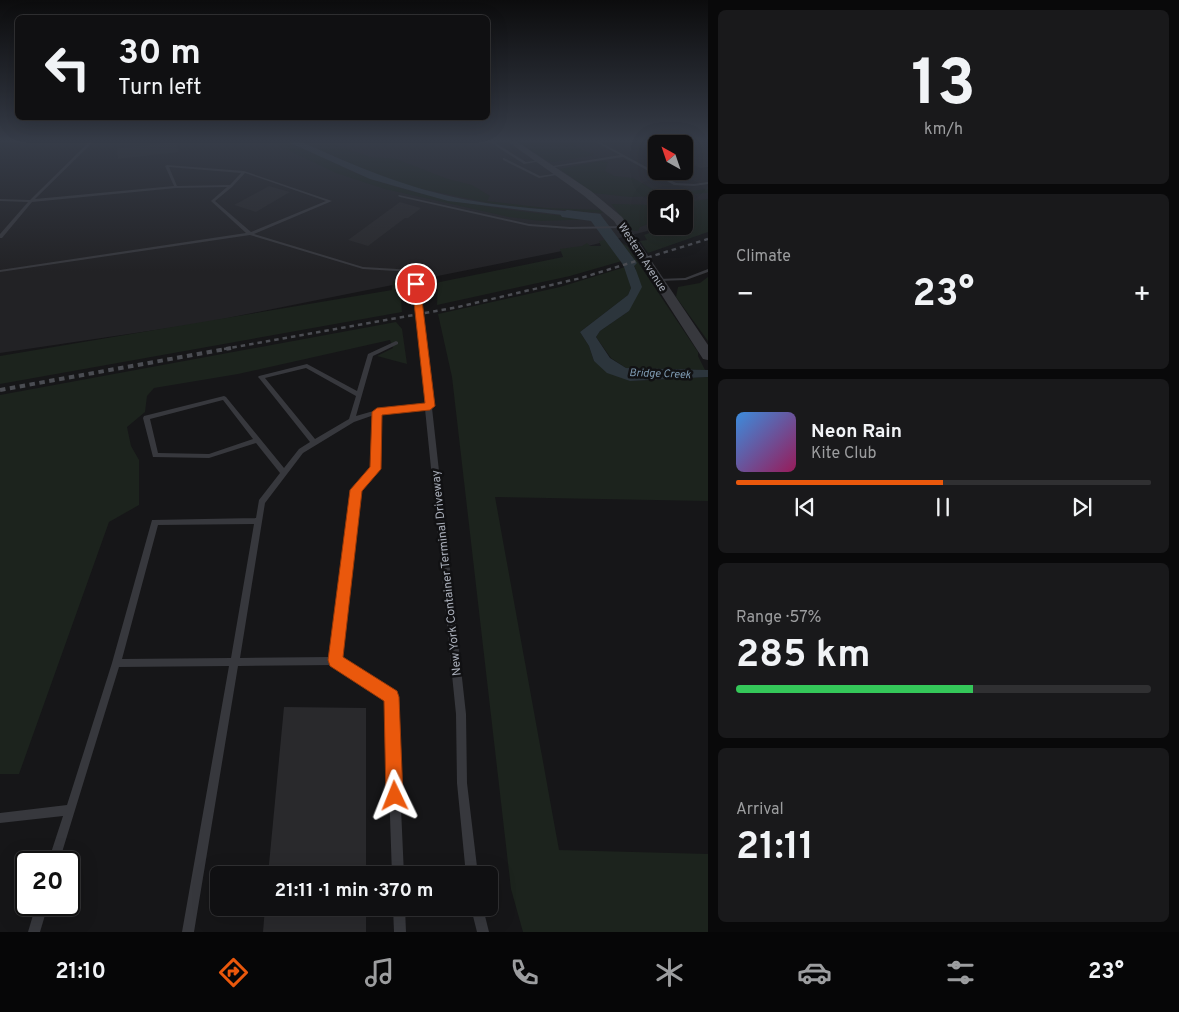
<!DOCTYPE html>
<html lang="en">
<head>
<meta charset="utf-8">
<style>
	body { margin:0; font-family:Overpass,sans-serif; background:#19191b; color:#f1f3f6; height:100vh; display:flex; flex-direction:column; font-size:19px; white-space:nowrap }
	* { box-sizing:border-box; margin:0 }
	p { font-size:16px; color:#9c9d9f }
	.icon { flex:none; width:28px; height:28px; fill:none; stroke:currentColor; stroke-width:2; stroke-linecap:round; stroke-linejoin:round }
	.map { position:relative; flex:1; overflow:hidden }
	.details { display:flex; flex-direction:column; gap:10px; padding:10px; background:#09090a; width:471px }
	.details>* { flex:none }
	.hud { position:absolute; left:15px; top:15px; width:475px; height:105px; border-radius:8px; box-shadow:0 5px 20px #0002,0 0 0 1px #303032; background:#101012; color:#f1f3f6; overflow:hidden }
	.needle { width:32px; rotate:320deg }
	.fabs { position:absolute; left:648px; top:135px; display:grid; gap:10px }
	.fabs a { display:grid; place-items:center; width:45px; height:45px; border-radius:8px; background:#101012; box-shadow:0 5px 20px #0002,0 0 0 1px #303032; font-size:25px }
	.speed { position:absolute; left:15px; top:851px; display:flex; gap:10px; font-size:25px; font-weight:700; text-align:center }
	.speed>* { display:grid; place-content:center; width:65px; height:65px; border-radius:50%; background:#101012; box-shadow:0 5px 20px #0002,0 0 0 1px #303032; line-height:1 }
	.speed .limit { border:2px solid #111; border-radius:8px; background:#fff; color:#111 }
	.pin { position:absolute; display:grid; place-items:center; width:42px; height:42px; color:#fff; margin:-21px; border:2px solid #fff; border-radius:50%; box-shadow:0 1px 5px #0007 }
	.me { position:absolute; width:55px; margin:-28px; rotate:358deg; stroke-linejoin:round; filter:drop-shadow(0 0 4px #0008) }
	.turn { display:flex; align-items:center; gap:18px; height:105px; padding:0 20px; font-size:22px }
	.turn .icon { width:65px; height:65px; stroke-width:2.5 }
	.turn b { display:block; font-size:35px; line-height:42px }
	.big { font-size:38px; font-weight:700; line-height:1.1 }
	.details .widget { flex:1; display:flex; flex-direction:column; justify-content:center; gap:8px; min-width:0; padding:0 18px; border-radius:8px; background:#19191b }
	.details .dial { align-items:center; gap:0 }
	.dial b { font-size:65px; line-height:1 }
	.song { display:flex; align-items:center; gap:15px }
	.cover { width:60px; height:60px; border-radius:8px; background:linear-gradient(135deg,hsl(210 70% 55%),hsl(330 70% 35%)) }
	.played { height:5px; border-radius:2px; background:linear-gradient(90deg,#ea580c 50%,#303032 50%) }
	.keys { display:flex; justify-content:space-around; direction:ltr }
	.heat { display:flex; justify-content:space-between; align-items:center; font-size:28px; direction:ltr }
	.charge { height:8px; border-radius:4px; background:linear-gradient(90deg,#34c759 57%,#303032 0) }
	.trip { position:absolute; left:210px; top:866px; width:288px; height:50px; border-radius:8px; background:#101012; box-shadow:0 5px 20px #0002,0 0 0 1px #303032; font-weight:700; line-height:50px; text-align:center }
	.tabs { display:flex; height:80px; justify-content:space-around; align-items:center; background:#060607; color:#9c9d9f }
	.tabs .icon { width:35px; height:35px }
	.tabs .active { color:#ea580c }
	.tabs b { font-size:22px; color:#f1f3f6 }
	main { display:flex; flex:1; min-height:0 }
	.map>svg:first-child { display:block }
	.built { fill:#222225; fill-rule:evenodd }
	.green { fill:#1c231d }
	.water { fill:#2c353c }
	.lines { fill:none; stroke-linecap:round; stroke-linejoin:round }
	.river { fill:#2c353c; fill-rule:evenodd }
	.building { fill:#29292c }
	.service { fill:#37383d; fill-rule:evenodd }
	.tertiary { fill:#37383d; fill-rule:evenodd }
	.rail-far1 { stroke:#4a4c52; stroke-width:2.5; stroke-dasharray:4.5 4; stroke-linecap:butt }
	.rail { stroke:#4a4c52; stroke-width:4; stroke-dasharray:5.5 4.5; stroke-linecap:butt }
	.route { fill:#ea580c; stroke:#983908 }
	.labels { text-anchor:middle; stroke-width:5; stroke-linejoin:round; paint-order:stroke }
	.far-street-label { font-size:11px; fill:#a8adb8; stroke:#111113 }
	.far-water-label { font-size:11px; font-style:italic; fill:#7f9bb3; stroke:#111113 }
	.street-label { font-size:12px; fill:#a8adb8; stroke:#111113 }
</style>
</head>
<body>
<main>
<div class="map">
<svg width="708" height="932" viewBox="0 0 708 932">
	<rect width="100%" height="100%" fill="#161618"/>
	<path class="built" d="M0 141H708V216L684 222V199H656V226H667L592 245 203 323 0 353ZM656 144H684V171H656Z"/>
	<g class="green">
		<path d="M269 141C303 141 338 168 371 179 443 204 520 212 595 219L541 221 509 217 385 189 336 173Z"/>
		<path d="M300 141H324L371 157 396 159 448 179 472 185 490 196 487 201 546 208 600 210 603 213 504 206 417 188 381 177Z"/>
		<path d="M517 141 573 143 578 148 595 155 554 162 547 161Z"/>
		<path d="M601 161 608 162 605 171 614 176 633 178 656 191 653 193H672L708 189V193L631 197 593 193 560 169Z"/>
		<path d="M708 199V232L648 253 640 241 647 240 644 235 667 226H684V202Z"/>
		<path d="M611 204 656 205V221L640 227 638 231H633Z"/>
		<path d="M604 234 622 261 570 276 437 305 438 283 440 282 563 257 560 249 582 246 587 243 590 246H601L599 241 605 240Z"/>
		<path d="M619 241 627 246 698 352V356L705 370 626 368 611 358 596 337 600 331 629 311 636 269Z"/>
		<path d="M625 267 631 288 628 295 580 332 589 346 594 361 630 381 708 377V501L495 497 559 850 708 854V932H523L511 889 452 377 438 314 560 287Z"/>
		<path d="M708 277V341L676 297 678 287 700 283Z"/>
		<path d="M393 281H395L400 289 402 312 0 384V356L392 290Z"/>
		<path d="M396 322 402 329 407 364 377 356 393 348 390 340 238 374 154 388 147 396 145 412 127 427 131 446 139 460V505L109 522 19 774H0V395Z"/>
	</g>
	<g class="water">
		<path d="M286 141H300C354 166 409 189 468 200 512 208 557 210 601 214L595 219 448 201 370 179Z"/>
		<path d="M607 235C627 244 635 266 642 287L629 311 600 331 596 337 610 358 626 368 708 370V377L630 381 607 373 594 361 589 346 580 332 628 295 631 288 622 261Z"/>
	</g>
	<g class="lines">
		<path class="river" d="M567 210 600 214 637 263 634 266H624L591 221 562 217 560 214Z"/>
	</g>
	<g class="building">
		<path d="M684 141H708V167L700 168 684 160Z"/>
		<path d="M176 142 179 152 118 159 117 148Z"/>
		<path d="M269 186 290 192 256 212 234 205Z"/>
		<path d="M400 202 421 208 408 218H405L368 246 348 240Z"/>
		<path d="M284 707 366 708V875H268Z"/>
		<path d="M265 908H366V932H263Z"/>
	</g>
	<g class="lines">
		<g class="service">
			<path d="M90 141H94L35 199 174 186 165 166 167 165 244 171 332 201 254 234 363 267 414 270 416 271 431 404 433 406 432 408 466 714 467 783 478 875H466L457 783 456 714 425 409 380 414 379 469 359 491 340 659 394 694 396 697 404 875H392L386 699 334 665 238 666 194 932H182L229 666 119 667 59 862H48L63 816 0 823V813L67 805 112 663 152 520 256 518 259 500 280 473 256 443 209 458 153 457 143 418 144 416 224 396 226 397 284 468 299 449 310 442 259 378 258 377 259 376 307 364 357 391 368 354 396 341 398 342V344L373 356 356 416 377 410 425 404 412 272 363 269 250 235 0 272V270L246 233 211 201 227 187 176 188 32 202 2 238H0V234L28 202 0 201V199L30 200ZM169 167 241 173 230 185 177 186ZM245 173 326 201 251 232 215 201 232 187ZM306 368 356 396 349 419 315 439 265 378ZM223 400 253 439 209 454 158 453 150 419ZM374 415 373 468 352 490 331 657 240 658 265 503 303 453 354 422ZM254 524 231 658 122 659 158 525Z"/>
			<path d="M488 141H492L526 162 540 160 542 161 524 164Z"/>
			<path d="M594 141H598L676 183 694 184 708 182V184L694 186 674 185 623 157 549 168 547 167 620 155Z"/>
			<path d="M504 158 540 176 560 173 562 174 539 178 503 160V158Z"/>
			<path d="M399 195 529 224 570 227 624 226 626 227 624 228 570 229 529 226 400 197 398 196Z"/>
			<path d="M708 269V272L686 280 658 281 656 280 658 279 685 278Z"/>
			<path d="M36 905H48L40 932H28Z"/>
			<path d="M393 908H405L406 932H394Z"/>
			<path d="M471 908H483L489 932H477Z"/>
		</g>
		<path class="tertiary" d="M507 141H516L591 191 622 217 708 345V360L703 359 614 221 583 195Z"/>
		<path class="rail-far1" d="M224 349 458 307 581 278 708 239"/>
		<path class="rail" d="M0 390 231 348"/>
	</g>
	<linearGradient id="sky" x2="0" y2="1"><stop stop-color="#0c0c0d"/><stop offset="0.52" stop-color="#363c48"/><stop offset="1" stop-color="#363c48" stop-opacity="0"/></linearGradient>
	<rect width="708" height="271" fill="url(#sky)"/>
	<path class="route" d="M416 281 420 284 435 406 430 410 382 415 381 469 362 491 343 657 397 691 399 697 403 796 401 802 395 804 389 802 386 796 384 701 330 666 328 660 350 490 370 467 372 412 377 408 425 403 412 284Z"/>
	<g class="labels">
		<g class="far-street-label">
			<text transform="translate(643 257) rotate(57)" y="4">Western Avenue</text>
		</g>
		<g class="far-water-label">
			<text transform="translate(660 373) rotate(2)" y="4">Bridge Creek</text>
		</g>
		<g class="street-label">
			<text transform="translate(446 573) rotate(-96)" y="4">New York Container Terminal Driveway</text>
		</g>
	</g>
</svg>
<div class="fabs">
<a><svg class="needle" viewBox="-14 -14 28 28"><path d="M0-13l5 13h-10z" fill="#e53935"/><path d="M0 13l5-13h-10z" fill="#9c9d9f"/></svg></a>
<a><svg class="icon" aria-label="sound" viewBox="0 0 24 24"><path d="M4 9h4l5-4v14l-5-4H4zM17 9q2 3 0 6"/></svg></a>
</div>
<div class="speed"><div class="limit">20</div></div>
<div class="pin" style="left:416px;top:284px;background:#d93025"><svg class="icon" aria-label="arrive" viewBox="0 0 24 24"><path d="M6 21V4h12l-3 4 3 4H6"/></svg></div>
<svg class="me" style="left:395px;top:796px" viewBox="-20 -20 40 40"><path d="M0-17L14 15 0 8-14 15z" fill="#ea580c" stroke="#fff" stroke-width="4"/></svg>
<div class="trip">21:11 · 1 min · 370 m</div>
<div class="hud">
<div class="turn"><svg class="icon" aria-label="left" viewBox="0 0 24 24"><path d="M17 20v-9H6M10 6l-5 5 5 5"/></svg><div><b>30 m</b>Turn left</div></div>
</div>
</div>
<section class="details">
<div class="widget dial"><b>13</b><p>km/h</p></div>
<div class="widget"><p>Climate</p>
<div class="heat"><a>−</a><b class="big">23°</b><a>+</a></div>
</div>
<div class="widget">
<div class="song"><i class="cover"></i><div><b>Neon Rain</b><p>Kite Club</p></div></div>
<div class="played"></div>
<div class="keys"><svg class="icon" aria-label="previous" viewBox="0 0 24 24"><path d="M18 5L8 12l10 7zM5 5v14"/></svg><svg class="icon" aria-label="pause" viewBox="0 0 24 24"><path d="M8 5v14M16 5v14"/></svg><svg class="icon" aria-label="next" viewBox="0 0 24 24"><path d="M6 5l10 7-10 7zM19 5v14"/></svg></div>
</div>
<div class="widget"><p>Range · 57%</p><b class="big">285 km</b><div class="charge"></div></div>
<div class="widget"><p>Arrival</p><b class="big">21:11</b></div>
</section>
</main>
<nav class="tabs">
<b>21:10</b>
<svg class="icon active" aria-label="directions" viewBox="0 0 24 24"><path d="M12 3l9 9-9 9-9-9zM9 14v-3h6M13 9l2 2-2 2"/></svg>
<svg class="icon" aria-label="music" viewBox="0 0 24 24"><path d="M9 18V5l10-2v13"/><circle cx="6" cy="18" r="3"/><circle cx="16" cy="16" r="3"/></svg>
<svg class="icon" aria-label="phone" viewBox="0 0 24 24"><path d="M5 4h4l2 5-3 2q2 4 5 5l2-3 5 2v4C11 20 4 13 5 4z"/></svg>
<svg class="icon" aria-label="climate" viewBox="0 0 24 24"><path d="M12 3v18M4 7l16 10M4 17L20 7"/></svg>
<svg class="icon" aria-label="car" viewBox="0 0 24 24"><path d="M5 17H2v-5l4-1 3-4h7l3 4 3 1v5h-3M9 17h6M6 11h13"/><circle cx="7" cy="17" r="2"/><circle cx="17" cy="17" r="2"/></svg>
<svg class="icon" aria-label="filters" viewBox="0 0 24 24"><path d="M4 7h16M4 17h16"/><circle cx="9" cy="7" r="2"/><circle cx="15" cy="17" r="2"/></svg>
<b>23°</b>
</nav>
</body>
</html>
